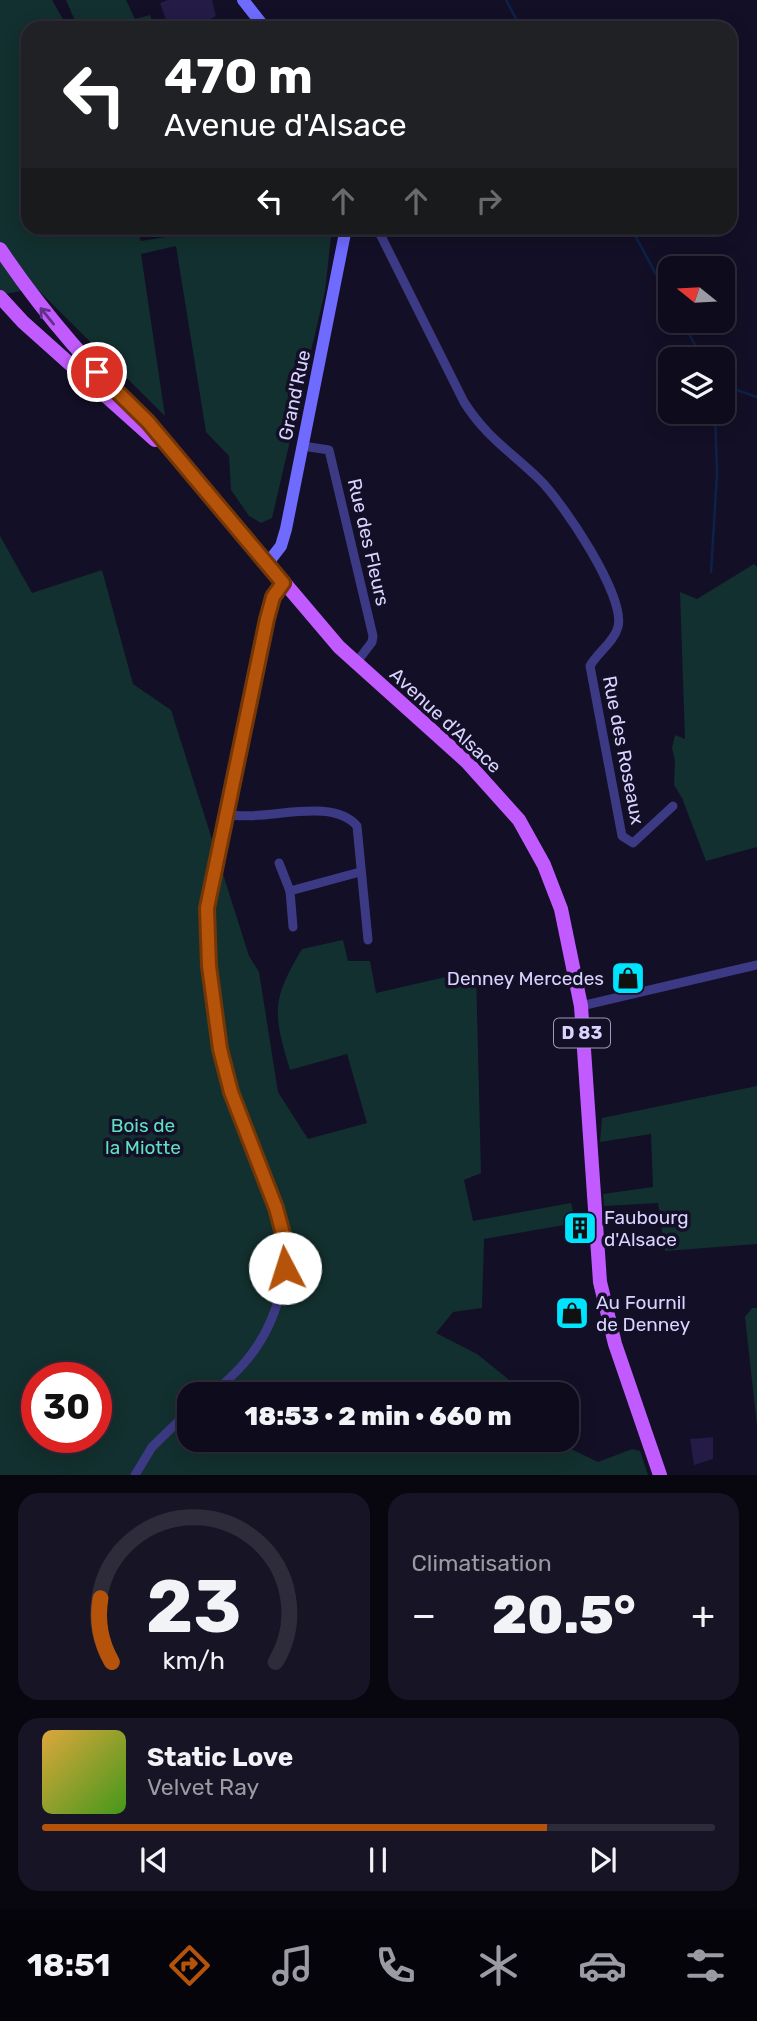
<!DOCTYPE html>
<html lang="fr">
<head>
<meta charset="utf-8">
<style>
	body { margin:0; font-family:Rubik,sans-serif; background:#171425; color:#f1f3f6; height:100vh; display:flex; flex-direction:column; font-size:26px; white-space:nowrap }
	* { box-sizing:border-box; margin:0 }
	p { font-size:23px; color:#9b9ba3 }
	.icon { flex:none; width:38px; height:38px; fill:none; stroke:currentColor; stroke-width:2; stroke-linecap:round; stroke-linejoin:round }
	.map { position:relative; height:1475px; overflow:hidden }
	.details { display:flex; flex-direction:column; gap:18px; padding:18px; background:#08060f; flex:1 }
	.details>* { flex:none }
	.banner { position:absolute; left:21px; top:21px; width:716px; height:214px; border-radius:21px; box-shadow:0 4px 18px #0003,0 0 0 2px #2e2b3b; background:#202124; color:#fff; overflow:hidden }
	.needle { width:46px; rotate:288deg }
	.buttons { position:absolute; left:658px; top:256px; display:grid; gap:14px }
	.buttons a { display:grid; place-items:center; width:77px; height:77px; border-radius:14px; background:#0e0b1c; box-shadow:0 4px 18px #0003,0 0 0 2px #2e2b3b; font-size:35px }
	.speed { position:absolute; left:21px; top:1362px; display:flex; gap:14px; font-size:35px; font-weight:700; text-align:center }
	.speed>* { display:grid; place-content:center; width:91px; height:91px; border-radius:50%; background:#0e0b1c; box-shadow:0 4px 18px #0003,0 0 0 2px #2e2b3b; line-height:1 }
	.speed .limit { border:10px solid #d22; background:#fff; color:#111 }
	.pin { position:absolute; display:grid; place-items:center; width:60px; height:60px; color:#fff; margin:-30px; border:4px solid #fff; border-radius:50%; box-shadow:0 2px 7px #0007 }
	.me { position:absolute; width:77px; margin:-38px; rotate:355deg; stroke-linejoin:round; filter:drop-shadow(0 0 5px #0008) }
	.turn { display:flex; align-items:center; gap:24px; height:147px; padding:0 28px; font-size:32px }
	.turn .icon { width:91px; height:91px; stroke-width:2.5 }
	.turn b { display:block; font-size:49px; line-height:60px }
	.lanes { display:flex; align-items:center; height:66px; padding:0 28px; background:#0003; justify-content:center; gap:35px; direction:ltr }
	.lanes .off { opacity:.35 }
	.big { font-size:52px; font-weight:800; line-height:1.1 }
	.details .card { flex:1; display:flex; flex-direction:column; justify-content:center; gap:10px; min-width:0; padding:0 24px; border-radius:21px; background:#171425 }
	.details .dial { align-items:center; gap:0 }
	.dial svg { height:182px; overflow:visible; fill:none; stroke:#2e2b3b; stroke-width:7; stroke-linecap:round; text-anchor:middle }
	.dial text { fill:#f1f3f6; stroke:none }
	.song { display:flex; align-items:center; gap:21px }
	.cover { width:84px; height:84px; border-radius:10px; background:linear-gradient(135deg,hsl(40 70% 55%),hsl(100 70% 35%)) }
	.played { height:7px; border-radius:4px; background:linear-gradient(90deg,#b45309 75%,#2e2b3b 75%) }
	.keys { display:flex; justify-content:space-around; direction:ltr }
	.heat { display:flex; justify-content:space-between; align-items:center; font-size:38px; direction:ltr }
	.details .tiles { flex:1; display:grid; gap:18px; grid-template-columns:1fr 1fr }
	.card:last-child { grid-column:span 2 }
	.trip { position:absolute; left:177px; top:1382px; width:402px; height:70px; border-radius:21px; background:#0e0b1c; box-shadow:0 4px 18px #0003,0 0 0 2px #2e2b3b; font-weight:800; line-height:70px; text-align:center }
	.tab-bar { display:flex; height:112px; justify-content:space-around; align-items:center; background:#06040b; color:#9b9ba3 }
	.tab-bar .icon { width:49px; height:49px }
	.tab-bar .active { color:#b45309 }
	.tab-bar b { font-size:32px; color:#f1f3f6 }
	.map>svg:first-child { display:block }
	.green { fill:#12302f; fill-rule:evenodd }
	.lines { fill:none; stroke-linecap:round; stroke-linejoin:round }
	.stream { stroke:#0c2248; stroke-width:2.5 }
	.building { fill:#241b47 }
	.street { stroke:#3d3a85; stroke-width:9 }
	.secondary { stroke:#6f6bff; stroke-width:12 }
	.primary { stroke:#c25bff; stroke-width:14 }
	.oneway { stroke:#623188 }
	.route-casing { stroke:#753606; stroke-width:18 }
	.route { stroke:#b45309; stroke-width:12 }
	.labels { text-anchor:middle; stroke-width:7; stroke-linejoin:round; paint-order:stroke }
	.shield { fill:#130f26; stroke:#9e99be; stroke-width:2 }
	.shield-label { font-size:18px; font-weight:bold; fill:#d9d4ff }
	.street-label { font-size:19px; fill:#d9d4ff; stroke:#130f26 }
	.poi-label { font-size:19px; fill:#d9d4ff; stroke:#130f26; text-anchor:start }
	.park-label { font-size:19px; fill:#5fe0c0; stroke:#130f26 }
</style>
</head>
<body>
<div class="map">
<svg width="757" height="1475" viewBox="0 0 757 1475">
	<rect width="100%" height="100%" fill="#130f26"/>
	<g class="green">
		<path d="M0 0H52L68 28H28V228H137L141 241 222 228H332L325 291 272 518 261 523 249 516 231 490 229 456 206 432 176 246 141 254 165 416 36 288 0 295Z"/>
		<path d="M66 0H126L135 19 150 15 154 28H78Z"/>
		<path d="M0 536 32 593 102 570 133 684 171 710 249 956 259 972 278 1092 308 1139 367 1123 347 1054 290 1070C273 1013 271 1001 302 949L343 940 348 961H370L376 993 476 970 481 1173 464 1180 473 1221 571 1203 576 1223 484 1239 482 1308 453 1312 436 1333 477 1354 528 1395H189V1440H560L563 1445 598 1462 632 1449 640 1451 648 1475H0ZM37 1377H96V1437H37Z"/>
		<path d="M754 564 757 567V847L706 861 682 798 674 785 675 761 672 748 675 735 685 739 680 592 697 599Z"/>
		<path d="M757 1086V1244L665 1251 658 1203 604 1206 603 1194 653 1187 651 1134 600 1142 602 1118Z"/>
		<path d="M752 1308H757V1426L745 1317Z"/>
	</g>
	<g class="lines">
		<g class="stream">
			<path d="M506 0 521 28"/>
			<path d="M631 228 670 300"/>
			<path d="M681 320 703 359"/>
			<path d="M723 385 757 397"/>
			<path d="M711 572 717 474 715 411"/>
		</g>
	</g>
	<g class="building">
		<path d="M168 0H212L216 16 192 28H169L160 3Z"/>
		<path d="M713 1437V1459L694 1465 690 1439Z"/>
	</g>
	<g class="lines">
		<g class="street">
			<path d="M377 228 464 402C486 437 510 451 539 479 562 501 626 596 618 627 614 642 597 653 590 666L622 836 633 843 673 806"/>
			<path d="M303 446 329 450 373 636 372 642 356 663"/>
			<path d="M226 814C264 823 330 795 357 826L368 940"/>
			<path d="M279 863 290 891"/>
			<path d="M293 927 290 891 360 872"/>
			<path d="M581 1006 757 965"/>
			<path d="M210 1395C238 1373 259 1350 272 1318 306 1237 254 1167 231 1091 214 1035 204 968 207 909 209 880 219 849 225 820 239 753 253 686 267 619L273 597 283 583"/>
			<path d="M135 1475 152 1447 189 1411"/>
		</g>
		<g class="secondary">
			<path d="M243 0 265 28"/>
			<path d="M267 564 281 546 286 529 346 228"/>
		</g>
		<g class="primary">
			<path d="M0 249C43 313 91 369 148 422L339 647 467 762 519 820 544 865 561 909 581 1006 600 1282 615 1344 660 1475"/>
			<path d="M0 297 23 322 155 440"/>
		</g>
	</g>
	<defs><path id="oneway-shaft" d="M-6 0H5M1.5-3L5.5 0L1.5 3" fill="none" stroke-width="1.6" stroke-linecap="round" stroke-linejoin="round" transform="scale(1.75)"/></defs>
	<use class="oneway" href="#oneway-shaft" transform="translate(47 316) rotate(-129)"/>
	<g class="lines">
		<g class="route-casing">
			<path id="route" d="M97 372 148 422 283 583 273 597 267 619 207 908 209 966 220 1049 231 1092 276 1208 283 1234 285 1268"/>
		</g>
		<use href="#route" class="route"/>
	</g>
	<defs>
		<g id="shop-square" transform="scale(1.75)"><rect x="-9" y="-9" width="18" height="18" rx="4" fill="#00e5ff" stroke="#130f26"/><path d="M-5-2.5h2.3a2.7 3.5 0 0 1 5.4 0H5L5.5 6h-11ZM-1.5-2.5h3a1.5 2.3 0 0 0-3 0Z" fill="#111"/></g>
		<g id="building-square" transform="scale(1.75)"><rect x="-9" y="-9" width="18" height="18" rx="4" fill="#00e5ff" stroke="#130f26"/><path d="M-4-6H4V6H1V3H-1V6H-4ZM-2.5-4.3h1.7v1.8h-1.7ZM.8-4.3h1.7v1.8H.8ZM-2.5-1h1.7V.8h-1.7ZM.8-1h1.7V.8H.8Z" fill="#111"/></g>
	</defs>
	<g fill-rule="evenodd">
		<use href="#shop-square" x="628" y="978"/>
		<use href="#building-square" x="580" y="1228"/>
		<use href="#shop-square" x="572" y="1313"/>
	</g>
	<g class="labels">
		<rect class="shield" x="554" y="1018.5" width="56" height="29" rx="5"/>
		<g class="shield-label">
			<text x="582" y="1039">D 83</text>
		</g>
		<g class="street-label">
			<text transform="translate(294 395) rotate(-78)" y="7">Grand'Rue</text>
			<text transform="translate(369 542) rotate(77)" y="7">Rue des Fleurs</text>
			<text transform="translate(446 720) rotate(43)" y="7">Avenue d'Alsace</text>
			<text transform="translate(624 750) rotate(79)" y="7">Rue des Roseaux</text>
		</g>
		<g class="poi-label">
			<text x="604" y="985" text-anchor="end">Denney Mercedes</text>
			<text x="604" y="1224">Faubourg<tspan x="604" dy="22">d'Alsace</tspan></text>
			<text x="596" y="1309">Au Fournil<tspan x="596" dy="22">de Denney</tspan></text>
		</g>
		<g class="park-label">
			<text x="143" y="1132">Bois de<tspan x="143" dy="22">la Miotte</tspan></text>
		</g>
	</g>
</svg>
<div class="buttons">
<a><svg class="needle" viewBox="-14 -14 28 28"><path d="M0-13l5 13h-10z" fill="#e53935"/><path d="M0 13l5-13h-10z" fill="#9b9ba3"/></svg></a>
<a><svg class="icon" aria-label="layers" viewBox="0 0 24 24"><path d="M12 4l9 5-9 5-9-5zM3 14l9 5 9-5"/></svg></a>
</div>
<div class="speed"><div class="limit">30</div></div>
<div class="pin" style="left:97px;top:372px;background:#d93025"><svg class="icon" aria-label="arrive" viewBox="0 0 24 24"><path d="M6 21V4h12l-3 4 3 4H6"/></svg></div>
<svg class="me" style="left:285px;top:1268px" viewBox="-20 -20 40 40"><circle r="19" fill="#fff"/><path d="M0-13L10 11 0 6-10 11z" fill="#b45309"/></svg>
<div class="trip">18:53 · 2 min · 660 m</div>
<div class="banner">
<div class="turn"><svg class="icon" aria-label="left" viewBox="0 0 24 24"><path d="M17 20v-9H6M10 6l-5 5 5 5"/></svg><div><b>470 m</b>Avenue d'Alsace</div></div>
<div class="lanes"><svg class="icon" aria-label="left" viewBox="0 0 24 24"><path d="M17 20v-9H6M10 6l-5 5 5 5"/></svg><svg class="icon off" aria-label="ahead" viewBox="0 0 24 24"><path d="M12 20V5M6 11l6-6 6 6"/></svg><svg class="icon off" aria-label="ahead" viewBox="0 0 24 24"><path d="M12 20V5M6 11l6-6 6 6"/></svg><svg class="icon off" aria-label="right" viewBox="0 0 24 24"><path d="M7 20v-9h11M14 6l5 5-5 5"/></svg></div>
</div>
</div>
<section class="details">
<div class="tiles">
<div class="card dial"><svg viewBox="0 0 100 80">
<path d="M14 69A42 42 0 1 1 86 69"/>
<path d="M14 69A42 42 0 0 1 9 41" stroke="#b45309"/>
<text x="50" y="56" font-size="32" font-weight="700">23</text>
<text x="50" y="72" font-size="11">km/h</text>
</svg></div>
<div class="card"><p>Climatisation</p>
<div class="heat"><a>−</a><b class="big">20.5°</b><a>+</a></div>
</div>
<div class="card">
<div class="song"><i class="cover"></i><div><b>Static Love</b><p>Velvet Ray</p></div></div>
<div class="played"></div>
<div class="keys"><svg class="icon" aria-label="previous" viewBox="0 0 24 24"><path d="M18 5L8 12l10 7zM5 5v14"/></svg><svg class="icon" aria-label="pause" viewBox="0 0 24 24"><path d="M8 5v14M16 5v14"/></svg><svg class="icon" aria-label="next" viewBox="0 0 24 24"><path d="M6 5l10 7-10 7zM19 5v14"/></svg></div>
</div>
</div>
</section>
<nav class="tab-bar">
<b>18:51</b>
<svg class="icon active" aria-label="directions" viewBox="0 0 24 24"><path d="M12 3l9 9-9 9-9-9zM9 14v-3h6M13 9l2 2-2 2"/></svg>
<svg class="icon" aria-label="music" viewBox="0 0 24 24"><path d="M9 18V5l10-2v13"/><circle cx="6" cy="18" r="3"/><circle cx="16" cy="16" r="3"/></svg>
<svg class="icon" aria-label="phone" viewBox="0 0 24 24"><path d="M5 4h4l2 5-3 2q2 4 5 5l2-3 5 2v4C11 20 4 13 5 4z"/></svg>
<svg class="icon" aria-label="climate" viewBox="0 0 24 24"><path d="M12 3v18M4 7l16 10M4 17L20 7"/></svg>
<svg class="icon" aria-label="car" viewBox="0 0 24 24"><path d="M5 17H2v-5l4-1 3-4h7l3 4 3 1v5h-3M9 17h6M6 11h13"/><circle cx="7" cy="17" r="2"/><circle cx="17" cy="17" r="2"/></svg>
<svg class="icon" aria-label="filters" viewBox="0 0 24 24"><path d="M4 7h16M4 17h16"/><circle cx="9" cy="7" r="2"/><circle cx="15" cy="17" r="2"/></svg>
</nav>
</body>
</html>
